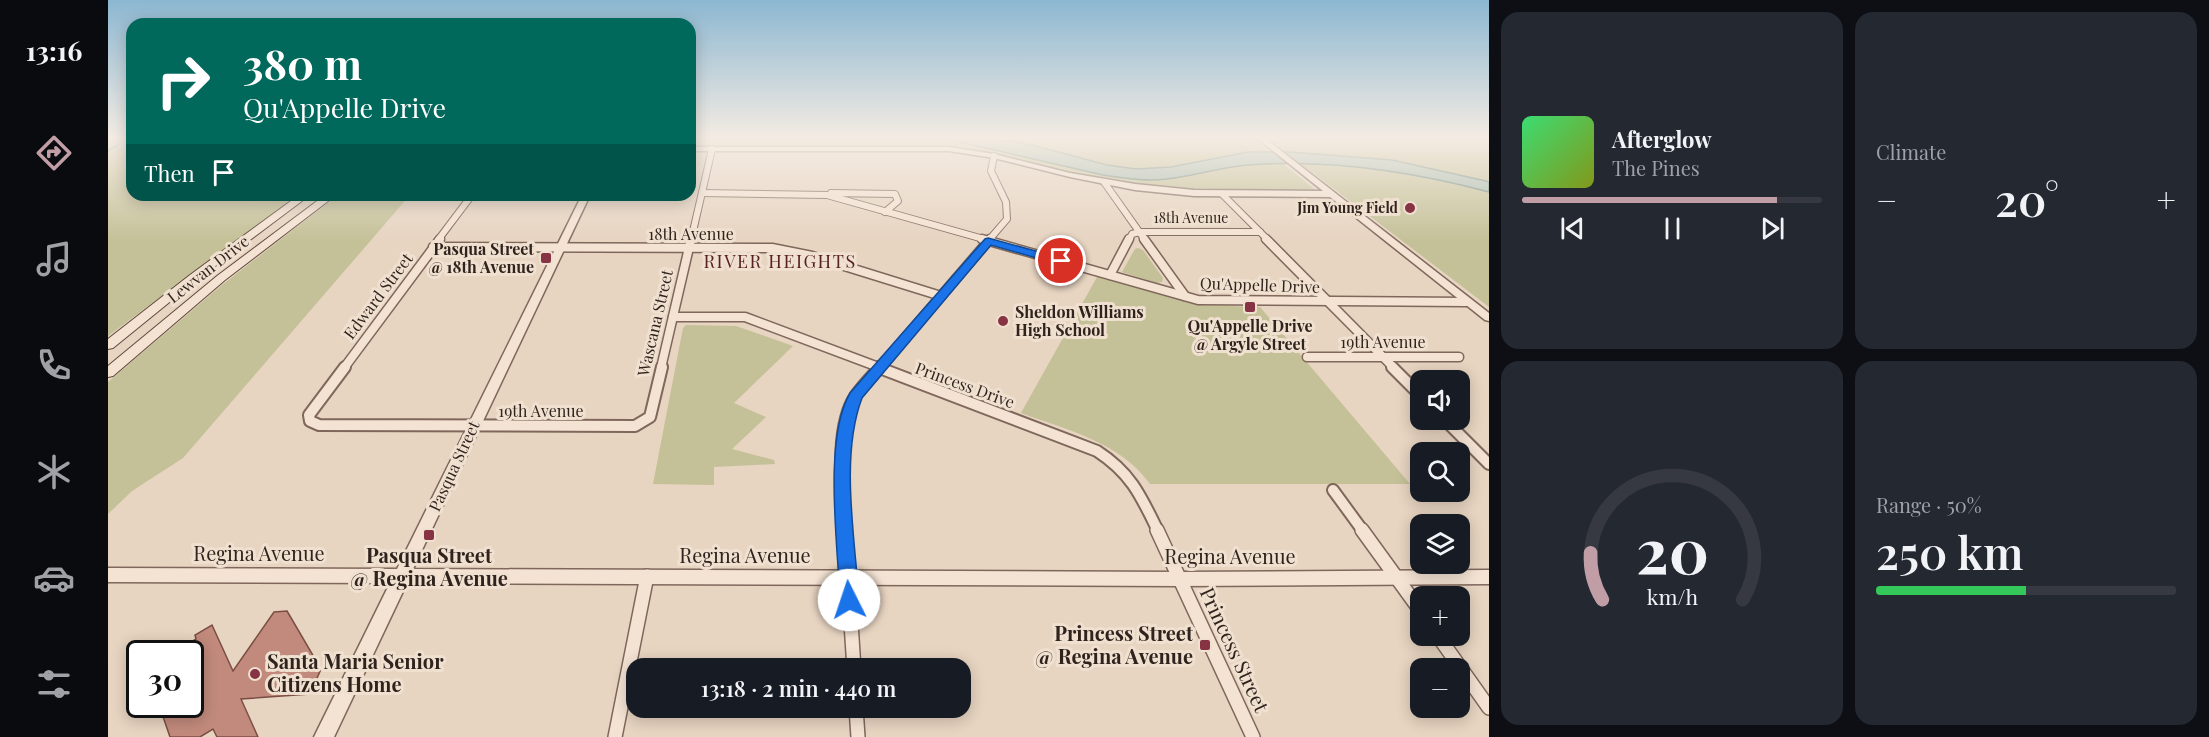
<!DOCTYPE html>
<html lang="en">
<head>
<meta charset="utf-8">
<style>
	body { margin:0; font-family:"Playfair Display",serif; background:#242831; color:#f1f3f6; height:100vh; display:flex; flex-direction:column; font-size:22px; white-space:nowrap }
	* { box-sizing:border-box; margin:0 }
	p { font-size:20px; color:#9ea1a6 }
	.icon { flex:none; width:33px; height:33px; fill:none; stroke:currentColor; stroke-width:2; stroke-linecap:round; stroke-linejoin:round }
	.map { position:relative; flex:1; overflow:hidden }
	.sheet { display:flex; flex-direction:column; gap:12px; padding:12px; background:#0d0f14; width:720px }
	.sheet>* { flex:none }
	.guide { position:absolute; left:18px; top:18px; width:570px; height:183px; border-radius:18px; box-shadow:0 3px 15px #0003; background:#00695c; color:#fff; overflow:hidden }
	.fabs { position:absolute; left:1302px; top:370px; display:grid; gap:12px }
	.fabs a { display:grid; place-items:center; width:60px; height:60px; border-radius:12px; background:#171b24; box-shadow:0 3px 15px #0003; font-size:30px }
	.speed { position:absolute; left:18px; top:640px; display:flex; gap:12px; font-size:30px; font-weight:700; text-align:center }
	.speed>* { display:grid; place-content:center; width:78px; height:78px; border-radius:50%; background:#171b24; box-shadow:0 3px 15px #0003; line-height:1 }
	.speed .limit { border:3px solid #111; border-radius:9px; background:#fff; color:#111 }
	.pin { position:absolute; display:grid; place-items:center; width:51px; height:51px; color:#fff; margin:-26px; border:3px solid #fff; border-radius:50%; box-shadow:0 2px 6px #0007 }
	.me { position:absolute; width:66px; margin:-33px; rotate:356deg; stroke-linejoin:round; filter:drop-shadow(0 0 4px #0008) }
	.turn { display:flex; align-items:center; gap:21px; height:126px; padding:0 18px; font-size:27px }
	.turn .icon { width:78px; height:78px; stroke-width:2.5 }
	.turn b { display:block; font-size:42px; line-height:51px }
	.then { display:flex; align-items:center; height:57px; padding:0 18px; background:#0003; gap:12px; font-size:22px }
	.big { font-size:45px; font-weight:600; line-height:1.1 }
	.sheet .tile { flex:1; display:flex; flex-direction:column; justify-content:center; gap:9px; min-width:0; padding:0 21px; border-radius:18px; background:#242831 }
	.sheet .dial { align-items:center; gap:0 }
	.dial svg { height:156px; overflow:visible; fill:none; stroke:#363941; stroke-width:7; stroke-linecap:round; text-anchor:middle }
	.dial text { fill:#f1f3f6; stroke:none }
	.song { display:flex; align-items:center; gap:18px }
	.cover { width:72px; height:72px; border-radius:9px; background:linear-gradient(135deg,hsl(140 70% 55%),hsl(70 70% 35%)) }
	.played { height:6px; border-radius:3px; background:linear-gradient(90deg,#c19da6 85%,#363941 85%) }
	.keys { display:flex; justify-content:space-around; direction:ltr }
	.heat { display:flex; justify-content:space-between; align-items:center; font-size:33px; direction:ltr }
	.charge { height:9px; border-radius:4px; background:linear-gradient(90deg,#34c759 50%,#363941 0) }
	.sheet .tiles { flex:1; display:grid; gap:12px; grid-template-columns:repeat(2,1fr) }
	.trip { position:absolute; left:518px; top:658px; width:345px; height:60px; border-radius:18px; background:#171b24; box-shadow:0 3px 15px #0003; font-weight:600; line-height:60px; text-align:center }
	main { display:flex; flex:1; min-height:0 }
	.menu { display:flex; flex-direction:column; width:108px; justify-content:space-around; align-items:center; background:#090b0e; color:#9ea1a6 }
	.menu .icon { width:42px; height:42px }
	.menu .on { color:#c19da6 }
	.menu b { font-size:27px; color:#f1f3f6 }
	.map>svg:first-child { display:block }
	.green { fill:#c4c097 }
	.water { fill:#a3bbaf; stroke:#6c877b; stroke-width:1.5 }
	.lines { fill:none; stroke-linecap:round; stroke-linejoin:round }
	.stream { stroke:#6c877b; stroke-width:2 }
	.building { fill:#c18a7c; stroke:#7b4e44; stroke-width:1.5 }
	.minor-far3-casing { stroke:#7f675b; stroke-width:8 }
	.minor-far2-casing { stroke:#7f675b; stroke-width:11 }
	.minor-far1-casing { stroke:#7f675b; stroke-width:14 }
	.minor-casing { stroke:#7f675b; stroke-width:16 }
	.tertiary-casing { stroke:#7f675b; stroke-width:3 }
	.secondary-casing { stroke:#60483e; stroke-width:2 }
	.minor-far3 { stroke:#f4e3d3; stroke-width:6 }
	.minor-far2 { stroke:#f4e3d3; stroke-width:8 }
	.minor-far1 { stroke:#f4e3d3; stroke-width:10 }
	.minor { stroke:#f4e3d3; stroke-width:13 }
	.tertiary { fill:#f4e3d3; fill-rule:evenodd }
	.secondary { fill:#f4e3d3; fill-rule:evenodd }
	.route { fill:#1a73e8; stroke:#114b97; stroke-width:1.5 }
	.poi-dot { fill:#863344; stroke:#f0e0d0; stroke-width:2 }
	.labels { text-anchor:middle; stroke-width:6; stroke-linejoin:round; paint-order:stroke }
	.far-poi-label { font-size:14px; font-weight:bold; fill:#30231d; stroke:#f0e0d0; text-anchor:end }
	.far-street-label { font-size:14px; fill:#30231d; stroke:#f0e0d0 }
	.street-label { font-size:16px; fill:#30231d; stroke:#f0e0d0 }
	.poi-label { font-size:16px; font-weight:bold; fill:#30231d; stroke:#f0e0d0; text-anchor:end }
	.neighbourhood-label { font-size:18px; letter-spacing:1.5px; fill:#582222; stroke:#f0e0d0 }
	.near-street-label { font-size:20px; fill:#30231d; stroke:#f0e0d0 }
	.near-poi-label { font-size:20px; font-weight:bold; fill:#30231d; stroke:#f0e0d0 }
</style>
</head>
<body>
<main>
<nav class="menu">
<b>13:16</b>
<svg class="icon on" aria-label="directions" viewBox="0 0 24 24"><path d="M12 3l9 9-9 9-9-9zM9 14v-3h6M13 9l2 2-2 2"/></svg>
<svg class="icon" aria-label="music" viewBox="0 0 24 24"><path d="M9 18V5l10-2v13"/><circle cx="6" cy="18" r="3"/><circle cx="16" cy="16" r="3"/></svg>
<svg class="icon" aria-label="phone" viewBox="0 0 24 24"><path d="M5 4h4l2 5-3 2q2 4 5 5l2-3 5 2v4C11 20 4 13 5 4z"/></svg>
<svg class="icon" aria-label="climate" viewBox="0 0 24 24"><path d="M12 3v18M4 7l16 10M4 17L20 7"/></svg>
<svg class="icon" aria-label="car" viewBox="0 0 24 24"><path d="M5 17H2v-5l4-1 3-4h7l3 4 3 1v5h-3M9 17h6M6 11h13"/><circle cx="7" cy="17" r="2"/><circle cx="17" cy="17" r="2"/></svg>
<svg class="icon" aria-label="filters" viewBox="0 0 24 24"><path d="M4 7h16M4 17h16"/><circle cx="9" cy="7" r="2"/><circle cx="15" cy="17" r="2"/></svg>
</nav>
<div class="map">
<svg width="1381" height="737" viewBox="0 0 1381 737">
	<rect width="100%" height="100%" fill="#e7d4c1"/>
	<g class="green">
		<path d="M0 139H20L8 146 10 147 24 139V195H189L0 336Z"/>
		<path d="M582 139H1145L1210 192 1082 191 1047 188 978 177 882 152 843 147 582 146Z"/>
		<path d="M1160 139H1381V182L1284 160 1178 152Z"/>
		<path d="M1192 163 1288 171 1381 192V307Z"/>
		<path d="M230 195H302L75 458 24 491 0 514V382L114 285Z"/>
		<path d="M1030 248 1035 250 1055 278 1054 282 1048 283 1014 272 1027 249Z"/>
		<path d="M989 277 1090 305 1152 307 1302 484H1042C1012 442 959 430 913 413Z"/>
		<path d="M578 325 628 326 685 346 626 403 658 417 624 449 666 460 667 464 606 467V485L545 484 575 328Z"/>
	</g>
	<path class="water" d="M839 139H885L924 145 999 165 1028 169 1063 167 1140 152H1182L1284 160 1378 181 1381 182V192C1302 171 1222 159 1141 165 1113 167 1087 176 1059 179 1038 182 1016 178 995 175Z"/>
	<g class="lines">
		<path class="stream" d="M0 151 11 144"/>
	</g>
	<path class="building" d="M179 611 213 669 202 694 133 699 150 737H109L105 729 92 737H62L51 705H82V678L85 676 82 669V654H76L74 648 88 639 87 635 104 625 125 671 166 612Z"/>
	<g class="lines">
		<g class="minor-far3-casing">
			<g id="minor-far3">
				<path d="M996 182 1037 240"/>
				<path d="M594 193 719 195 879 240"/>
				<path d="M723 193 787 194 790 201 777 212"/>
				<path d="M1114 194 1160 240"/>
				<path d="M330 240 364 195"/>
				<path d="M583 240 604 149"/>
				<path d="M881 240 899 219 898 202 883 171 886 156"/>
				<path d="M1021 240 1024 234 1032 232H1152"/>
			</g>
		</g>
		<g class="minor-far2-casing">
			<g id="minor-far2">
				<path d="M874 239 1090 300 1358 302"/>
				<path d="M1036 239 1077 296"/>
				<path d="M1158 239 1286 368"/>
				<path d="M325 247 664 248 704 256 833 296"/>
				<path d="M1002 275 1021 239"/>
				<path d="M565 317H637L773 368"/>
				<path d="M1199 357H1351"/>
				<path d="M236 368 332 239"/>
				<path d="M553 368 583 239"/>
				<path d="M771 368 882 239"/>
			</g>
		</g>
		<g class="minor-far1-casing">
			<g id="minor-far1">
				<path d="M237 367 201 415 202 421 211 425 527 426 542 417 554 367"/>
				<path d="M769 367 989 451C1023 473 1033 496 1050 531"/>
				<path d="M1284 367 1312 395"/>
				<path d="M1337 420 1381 464"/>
				<path d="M1225 490 1255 531"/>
				<path d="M738 531C735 492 725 429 748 395 755 385 764 376 772 367"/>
			</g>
		</g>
		<g class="minor-casing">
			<g id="minor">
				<path d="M737 530 746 669"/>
				<path d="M1049 530 1145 737"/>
				<path d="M1254 530 1312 610"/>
				<path d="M1330 636 1381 708"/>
				<path d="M748 708 750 737"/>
				<path d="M507 737 539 576"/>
			</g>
		</g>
		<g class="tertiary-casing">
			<g id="tertiary">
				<path d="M1150 139H1158L1381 313V321L1377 320 1222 197 1086 196 1027 190 962 177 886 158 841 151H582V147H841L886 154 962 173 1027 184 1086 190 1215 191Z"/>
				<path d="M474 195H482L305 569 1071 572 1381 570V584L1071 586 299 583 226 737H206L282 583 0 582V568L289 569Z"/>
			</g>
		</g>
		<g class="secondary-casing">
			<g id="secondary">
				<path d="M191 195H202L90 279 5 348 0 349V339L82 275Z"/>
				<path d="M217 195H228L117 280 5 376 0 377V366L109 276Z"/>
			</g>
		</g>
		<use href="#minor-far3" class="minor-far3"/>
		<use href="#minor-far2" class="minor-far2"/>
		<use href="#minor-far1" class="minor-far1"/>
		<use href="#minor" class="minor"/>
		<use href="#tertiary" class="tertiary"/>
		<use href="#secondary" class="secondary"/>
	</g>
	<linearGradient id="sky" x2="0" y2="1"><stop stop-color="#8cb7d1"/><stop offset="0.57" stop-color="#f4ece3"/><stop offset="1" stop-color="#f4ece3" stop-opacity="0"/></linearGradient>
	<rect width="1381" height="242" fill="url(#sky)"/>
	<path class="route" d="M880 238 957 259 958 261 953 265 883 245 754 398C732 456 747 538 751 600L748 606 741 608 735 606 732 600C730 546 715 439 742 393L877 239Z"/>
	<g class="poi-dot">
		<circle cx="1302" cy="208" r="6"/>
		<rect x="432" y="252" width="12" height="12" rx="3"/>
		<rect x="1136" y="301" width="12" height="12" rx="3"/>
		<circle cx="895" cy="321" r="6"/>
		<rect x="315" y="529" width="12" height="12" rx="3"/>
		<rect x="1091" y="639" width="12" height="12" rx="3"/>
		<circle cx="147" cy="674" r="6"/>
	</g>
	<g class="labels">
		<g class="far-poi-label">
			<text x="1290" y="213">Jim Young Field</text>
		</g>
		<g class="far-street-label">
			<text x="1083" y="223">18th Avenue</text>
		</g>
		<g class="street-label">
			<text x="583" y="240">18th Avenue</text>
			<text transform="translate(100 269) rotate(-38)" y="6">Lewvan Drive</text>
			<text transform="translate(1152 285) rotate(2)" y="6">Qu'Appelle Drive</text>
			<text transform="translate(270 296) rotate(-53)" y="6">Edward Street</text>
			<text transform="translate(547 323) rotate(-77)" y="6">Wascana Street</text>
			<text x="1275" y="348">19th Avenue</text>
			<text transform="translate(857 385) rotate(20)" y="6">Princess Drive</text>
			<text x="433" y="417">19th Avenue</text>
			<text transform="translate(346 466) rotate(-65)" y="6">Pasqua Street</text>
		</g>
		<g class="poi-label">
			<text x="426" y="255">Pasqua Street<tspan x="426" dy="18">@ 18th Avenue</tspan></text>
			<text x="907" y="318" text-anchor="start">Sheldon Williams<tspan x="907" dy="18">High School</tspan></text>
			<text x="1142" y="332" text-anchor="middle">Qu'Appelle Drive<tspan x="1142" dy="18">@ Argyle Street</tspan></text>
		</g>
		<g class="neighbourhood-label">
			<text x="672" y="268">RIVER HEIGHTS</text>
		</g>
		<g class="near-street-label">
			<text x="151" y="561">Regina Avenue</text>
			<text x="637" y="563">Regina Avenue</text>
			<text x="1122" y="564">Regina Avenue</text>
			<text transform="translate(1126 650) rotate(65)" y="7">Princess Street</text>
		</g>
		<g class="near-poi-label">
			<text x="321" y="563">Pasqua Street<tspan x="321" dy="23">@ Regina Avenue</tspan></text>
			<text x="1085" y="641" text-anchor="end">Princess Street<tspan x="1085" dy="23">@ Regina Avenue</tspan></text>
			<text x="159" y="669" text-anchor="start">Santa Maria Senior<tspan x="159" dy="23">Citizens Home</tspan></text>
		</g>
	</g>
</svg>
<div class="fabs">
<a><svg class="icon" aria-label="sound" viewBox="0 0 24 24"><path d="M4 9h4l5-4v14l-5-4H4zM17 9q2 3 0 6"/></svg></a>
<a><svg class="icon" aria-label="search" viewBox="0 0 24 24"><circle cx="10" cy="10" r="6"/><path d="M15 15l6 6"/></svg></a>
<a><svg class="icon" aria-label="layers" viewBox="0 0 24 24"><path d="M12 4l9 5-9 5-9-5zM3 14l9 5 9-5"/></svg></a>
<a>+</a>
<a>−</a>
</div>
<div class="speed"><div class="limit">30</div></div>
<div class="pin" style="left:953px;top:261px;background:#d93025"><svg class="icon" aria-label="arrive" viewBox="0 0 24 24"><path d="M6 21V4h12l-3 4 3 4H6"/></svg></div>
<svg class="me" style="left:741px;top:600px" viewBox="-20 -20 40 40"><circle r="19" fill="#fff"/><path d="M0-13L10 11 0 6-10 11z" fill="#1a73e8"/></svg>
<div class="trip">13:18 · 2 min · 440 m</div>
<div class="guide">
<div class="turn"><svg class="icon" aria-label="right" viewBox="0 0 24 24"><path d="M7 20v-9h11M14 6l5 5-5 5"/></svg><div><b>380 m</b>Qu'Appelle Drive</div></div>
<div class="then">Then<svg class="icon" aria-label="arrive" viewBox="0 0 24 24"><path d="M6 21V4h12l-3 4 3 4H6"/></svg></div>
</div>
</div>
<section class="sheet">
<div class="tiles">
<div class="tile">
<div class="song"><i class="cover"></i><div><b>Afterglow</b><p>The Pines</p></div></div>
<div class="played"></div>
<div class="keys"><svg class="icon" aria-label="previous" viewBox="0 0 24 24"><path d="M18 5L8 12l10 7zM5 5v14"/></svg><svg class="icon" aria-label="pause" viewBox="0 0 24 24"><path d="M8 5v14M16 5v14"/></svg><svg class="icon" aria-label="next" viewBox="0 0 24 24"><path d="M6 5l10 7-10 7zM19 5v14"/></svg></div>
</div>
<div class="tile"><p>Climate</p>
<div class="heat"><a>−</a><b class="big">20°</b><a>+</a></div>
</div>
<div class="tile dial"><svg viewBox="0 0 100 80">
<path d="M14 69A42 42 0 1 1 86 69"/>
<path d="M14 69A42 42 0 0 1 8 45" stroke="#c19da6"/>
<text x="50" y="56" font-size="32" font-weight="700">20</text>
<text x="50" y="72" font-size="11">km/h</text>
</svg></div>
<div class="tile"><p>Range · 50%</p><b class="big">250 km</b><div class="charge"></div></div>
</div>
</section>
</main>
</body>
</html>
